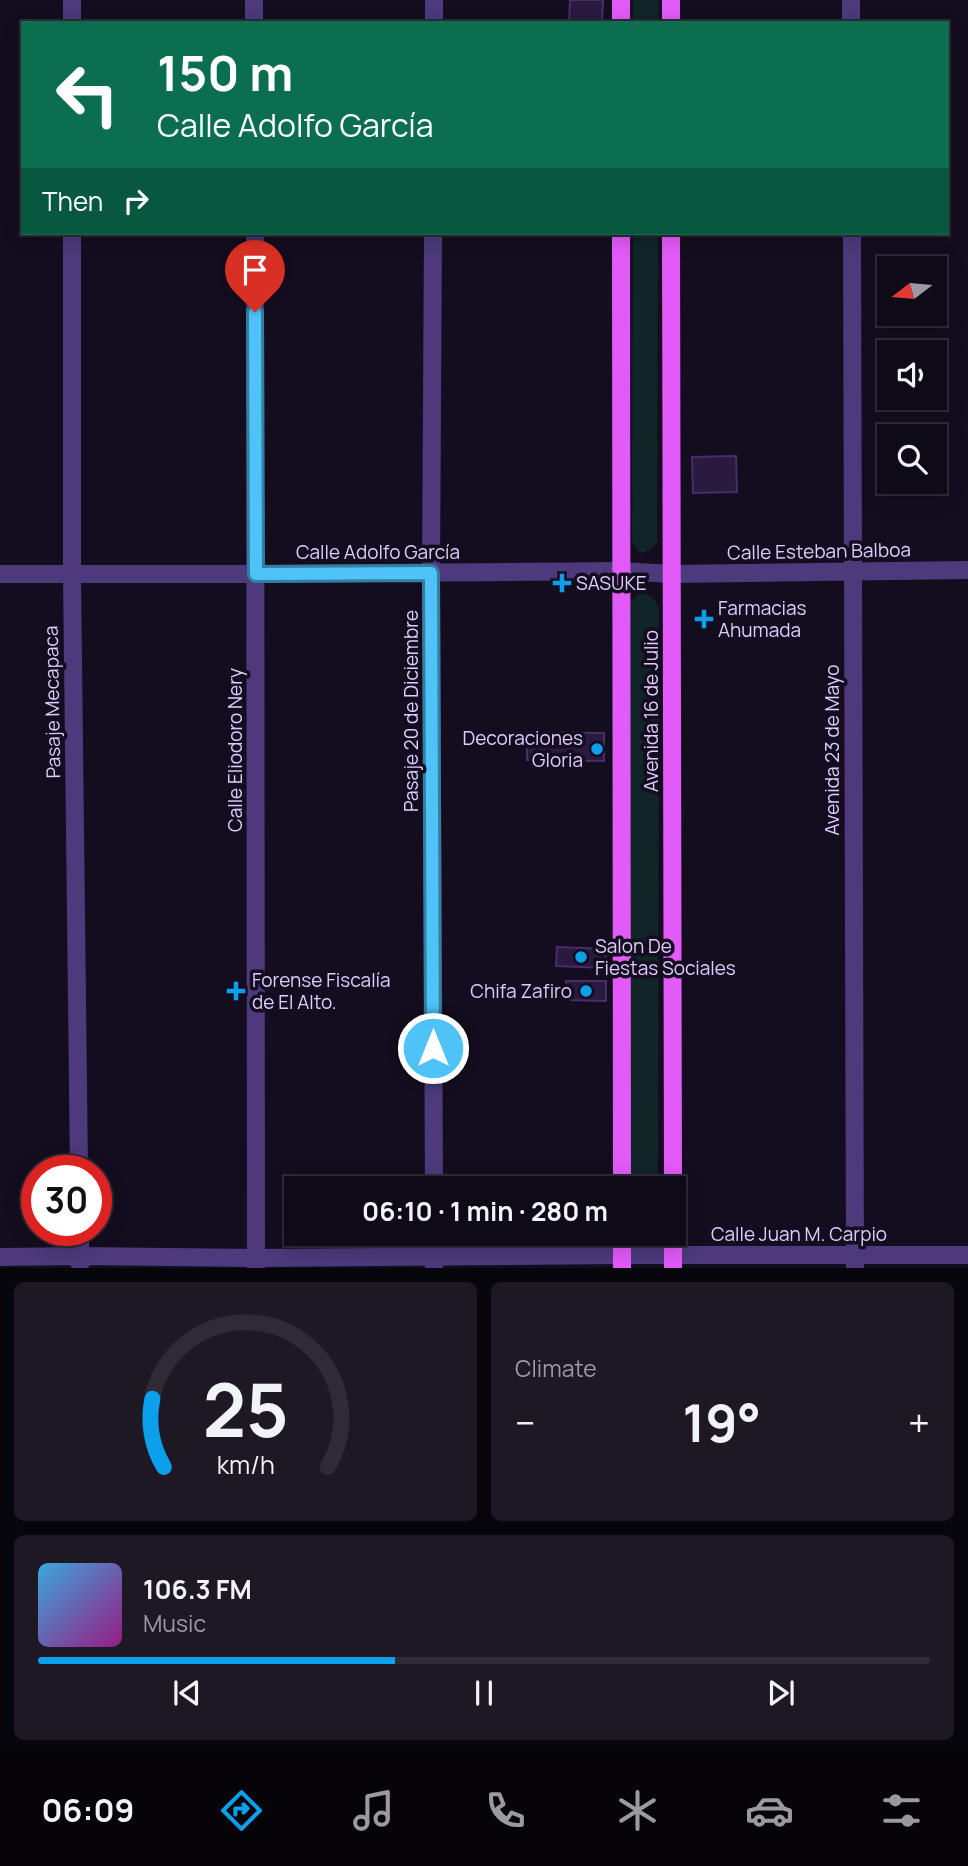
<!DOCTYPE html>
<html lang="en">
<head>
<meta charset="utf-8">
<style>
	body { margin:0; font-family:Manrope,sans-serif; background:#1d1824; color:#f1f3f6; height:100vh; display:flex; flex-direction:column; font-size:26px; white-space:nowrap }
	* { box-sizing:border-box; margin:0 }
	p { font-size:23px; color:#9b9aa1 }
	.icon { flex:none; width:38px; height:38px; fill:none; stroke:currentColor; stroke-width:2; stroke-linecap:round; stroke-linejoin:round }
	.map { position:relative; height:1268px; overflow:hidden }
	.side { display:flex; flex-direction:column; gap:14px; padding:14px; background:#08060d; flex:1 }
	.side>* { flex:none }
	.hud { position:absolute; left:21px; top:21px; width:928px; height:214px; border-radius:0px; box-shadow:0 4px 18px #0003,0 0 0 2px #2f2b36; background:#0b6e4f; color:#fff; overflow:hidden }
	.needle { width:46px; rotate:254deg }
	.tools { position:absolute; left:877px; top:256px; display:grid; gap:14px }
	.tools a { display:grid; place-items:center; width:70px; height:70px; border-radius:0px; background:#0f0a17; box-shadow:0 4px 18px #0003,0 0 0 2px #2f2b36; font-size:35px }
	.speed { position:absolute; left:21px; top:1155px; display:flex; gap:14px; font-size:35px; font-weight:700; text-align:center }
	.speed>* { display:grid; place-content:center; width:91px; height:91px; border-radius:50%; background:#0f0a17; box-shadow:0 4px 18px #0003,0 0 0 2px #2f2b36; line-height:1 }
	.speed .limit { border:10px solid #d22; background:#fff; color:#111 }
	.pin { position:absolute; display:grid; place-items:center; width:60px; height:60px; color:#fff; margin:-72px -30px; border-radius:50% 50% 50% 0; rotate:-45deg; box-shadow:0 0 7px #0007 }
	.pin .icon { rotate:45deg }
	.me { position:absolute; width:77px; margin:-38px; rotate:0deg; stroke-linejoin:round; filter:drop-shadow(0 0 5px #0008) }
	.turn { display:flex; align-items:center; gap:24px; height:147px; padding:0 21px; font-size:32px }
	.turn .icon { width:91px; height:91px; stroke-width:2.5 }
	.turn b { display:block; font-size:49px; line-height:60px }
	.then { display:flex; align-items:center; height:66px; padding:0 21px; background:#0003; gap:14px; font-size:26px }
	.big { font-size:52px; font-weight:700; line-height:1.1 }
	.side .card { flex:1; display:flex; flex-direction:column; justify-content:center; gap:10px; min-width:0; padding:0 24px; border-radius:10px; background:#1d1824 }
	.side .dial { align-items:center; gap:0 }
	.dial svg { height:182px; overflow:visible; fill:none; stroke:#2f2b36; stroke-width:7; stroke-linecap:round; text-anchor:middle }
	.dial text { fill:#f1f3f6; stroke:none }
	.song { display:flex; align-items:center; gap:21px }
	.cover { width:84px; height:84px; border-radius:10px; background:linear-gradient(135deg,hsl(200 70% 55%),hsl(310 70% 35%)) }
	.played { height:7px; border-radius:4px; background:linear-gradient(90deg,#0ba0ec 40%,#2f2b36 40%) }
	.keys { display:flex; justify-content:space-around; direction:ltr }
	.heat { display:flex; justify-content:space-between; align-items:center; font-size:38px; direction:ltr }
	.side .tiles { flex:1; display:grid; gap:14px; grid-template-columns:1fr 1fr }
	.card:last-child { grid-column:span 2 }
	.trip { position:absolute; left:284px; top:1176px; width:402px; height:70px; border-radius:0px; background:#0f0a17; box-shadow:0 4px 18px #0003,0 0 0 2px #2f2b36; font-weight:700; line-height:70px; text-align:center }
	.dock { display:flex; height:112px; justify-content:space-around; align-items:center; background:#060409; color:#9b9aa1 }
	.dock .icon { width:49px; height:49px }
	.dock .active { color:#0ba0ec }
	.dock b { font-size:32px; color:#f1f3f6 }
	.map>svg:first-child { display:block }
	.green { fill:#112428 }
	.building { fill:#2a1a3f; stroke:#482d6a; stroke-width:2 }
	.lines { fill:none; stroke-linecap:round; stroke-linejoin:round }
	.minor { stroke:#4c3a7c; stroke-width:18 }
	.major { stroke:#e25af8; stroke-width:18 }
	.route-casing { stroke:#337fa1; stroke-width:18 }
	.route { stroke:#4fc3f7; stroke-width:12 }
	.poi-dot { fill:#0ba0ec; stroke:#140d1f; stroke-width:2.5 }
	.labels { text-anchor:middle; stroke-width:7; stroke-linejoin:round; paint-order:stroke }
	.street-label { font-size:19px; fill:#decdfd; stroke:#140d1f }
	.poi-label { font-size:19px; fill:#decdfd; stroke:#140d1f; text-anchor:start }
</style>
</head>
<body>
<div class="map">
<svg width="968" height="1268" viewBox="0 0 968 1268">
	<rect width="100%" height="100%" fill="#140d1f"/>
	<g class="green">
		<rect x="633" y="0" width="26" height="23"/>
		<path d="M633 233H658L657 541C653 549 649 552 640 553L632 542Z"/>
		<path d="M639 594C652 593 653 598 659 608L658 1188H628V608L631 601Z"/>
	</g>
	<g class="building">
		<path d="M570 0H603L602 23 569 22Z"/>
		<path d="M736 456 737 492 693 493 692 457Z"/>
		<path d="M527 732 604 733V761L527 760Z"/>
		<path d="M557 947 606 949 605 968 556 966Z"/>
		<path d="M566 981H606V1001L566 1000Z"/>
	</g>
	<g class="lines">
		<g class="minor">
			<path d="M254 0V23"/>
			<path d="M851 0V23"/>
			<path d="M72 23V0"/>
			<path d="M434 23V0"/>
			<path d="M72 233V574L79 1171"/>
			<path d="M255 233 256 1268"/>
			<path d="M433 233 431 573 434 1188"/>
			<path d="M852 233 855 1268"/>
			<path d="M0 574H256L621 571 671 574 968 570"/>
			<path d="M80 1230V1265"/>
			<path d="M434 1234V1268"/>
			<path d="M0 1257 80 1256 256 1258 622 1255H968"/>
		</g>
		<g class="major">
			<path d="M621 0V23"/>
			<path d="M671 0V23"/>
			<path d="M621 233 622 1188"/>
			<path d="M671 233 673 1188"/>
			<path d="M622 1234V1268"/>
			<path d="M673 1234V1268"/>
		</g>
	</g>
	<g class="lines">
		<g class="route-casing">
			<path id="route" d="M255 312 256 574 431 573 433 1048"/>
		</g>
		<use href="#route" class="route"/>
	</g>
	<g class="poi-dot">
		<path d="M558.5 572.5h7v7h7v7h-7v7h-7v-7h-7v-7h7z"/>
		<path d="M700.5 608.5h7v7h7v7h-7v7h-7v-7h-7v-7h7z"/>
		<circle cx="597" cy="749" r="7"/>
		<circle cx="581" cy="957" r="7"/>
		<path d="M232.5 980.5h7v7h7v7h-7v7h-7v-7h-7v-7h7z"/>
		<circle cx="586" cy="991" r="7"/>
	</g>
	<g class="labels">
		<g class="street-label">
			<text transform="translate(819 551) rotate(-1)" y="7">Calle Esteban Balboa</text>
			<text x="378" y="559">Calle Adolfo García</text>
			<text transform="translate(52 702) rotate(-91)" y="7">Pasaje Mecapaca</text>
			<text transform="translate(411 711) rotate(-90)" y="7">Pasaje 20 de Diciembre</text>
			<text transform="translate(651 711) rotate(-90)" y="7">Avenida 16 de Julio</text>
			<text transform="translate(235 750) rotate(-90)" y="7">Calle Eliodoro Nery</text>
			<text transform="translate(832 750) rotate(-90)" y="7">Avenida 23 de Mayo</text>
			<text x="799" y="1241">Calle Juan M. Carpio</text>
		</g>
		<g class="poi-label">
			<text x="576" y="590">SASUKE</text>
			<text x="718" y="615">Farmacias<tspan x="718" dy="22">Ahumada</tspan></text>
			<text x="583" y="745" text-anchor="end">Decoraciones<tspan x="583" dy="22">Gloria</tspan></text>
			<text x="595" y="953">Salon De<tspan x="595" dy="22">Fiestas Sociales</tspan></text>
			<text x="252" y="987">Forense Fiscalía<tspan x="252" dy="22">de El Alto.</tspan></text>
			<text x="572" y="998" text-anchor="end">Chifa Zafiro</text>
		</g>
	</g>
</svg>
<div class="tools">
<a><svg class="needle" viewBox="-14 -14 28 28"><path d="M0-13l5 13h-10z" fill="#e53935"/><path d="M0 13l5-13h-10z" fill="#9b9aa1"/></svg></a>
<a><svg class="icon" aria-label="sound" viewBox="0 0 24 24"><path d="M4 9h4l5-4v14l-5-4H4zM17 9q2 3 0 6"/></svg></a>
<a><svg class="icon" aria-label="search" viewBox="0 0 24 24"><circle cx="10" cy="10" r="6"/><path d="M15 15l6 6"/></svg></a>
</div>
<div class="speed"><div class="limit">30</div></div>
<div class="pin" style="left:255px;top:312px;background:#d93025"><svg class="icon" aria-label="arrive" viewBox="0 0 24 24"><path d="M6 21V4h12l-3 4 3 4H6"/></svg></div>
<svg class="me" style="left:433px;top:1048px" viewBox="-20 -20 40 40"><circle r="17" fill="#4fc3f7" stroke="#fff" stroke-width="3"/><path d="M0-11L8 9 0 5-8 9z" fill="#fff"/></svg>
<div class="trip">06:10 · 1 min · 280 m</div>
<div class="hud">
<div class="turn"><svg class="icon" aria-label="left" viewBox="0 0 24 24"><path d="M17 20v-9H6M10 6l-5 5 5 5"/></svg><div><b>150 m</b>Calle Adolfo García</div></div>
<div class="then">Then<svg class="icon" aria-label="right" viewBox="0 0 24 24"><path d="M7 20v-9h11M14 6l5 5-5 5"/></svg></div>
</div>
</div>
<section class="side">
<div class="tiles">
<div class="card dial"><svg viewBox="0 0 100 80">
<path d="M14 69A42 42 0 1 1 86 69"/>
<path d="M14 69A42 42 0 0 1 9 39" stroke="#0ba0ec"/>
<text x="50" y="56" font-size="32" font-weight="700">25</text>
<text x="50" y="72" font-size="11">km/h</text>
</svg></div>
<div class="card"><p>Climate</p>
<div class="heat"><a>−</a><b class="big">19°</b><a>+</a></div>
</div>
<div class="card">
<div class="song"><i class="cover"></i><div><b>106.3 FM</b><p>Music</p></div></div>
<div class="played"></div>
<div class="keys"><svg class="icon" aria-label="previous" viewBox="0 0 24 24"><path d="M18 5L8 12l10 7zM5 5v14"/></svg><svg class="icon" aria-label="pause" viewBox="0 0 24 24"><path d="M8 5v14M16 5v14"/></svg><svg class="icon" aria-label="next" viewBox="0 0 24 24"><path d="M6 5l10 7-10 7zM19 5v14"/></svg></div>
</div>
</div>
</section>
<nav class="dock">
<b>06:09</b>
<svg class="icon active" aria-label="directions" viewBox="0 0 24 24"><path d="M12 3l9 9-9 9-9-9zM9 14v-3h6M13 9l2 2-2 2"/></svg>
<svg class="icon" aria-label="music" viewBox="0 0 24 24"><path d="M9 18V5l10-2v13"/><circle cx="6" cy="18" r="3"/><circle cx="16" cy="16" r="3"/></svg>
<svg class="icon" aria-label="phone" viewBox="0 0 24 24"><path d="M5 4h4l2 5-3 2q2 4 5 5l2-3 5 2v4C11 20 4 13 5 4z"/></svg>
<svg class="icon" aria-label="climate" viewBox="0 0 24 24"><path d="M12 3v18M4 7l16 10M4 17L20 7"/></svg>
<svg class="icon" aria-label="car" viewBox="0 0 24 24"><path d="M5 17H2v-5l4-1 3-4h7l3 4 3 1v5h-3M9 17h6M6 11h13"/><circle cx="7" cy="17" r="2"/><circle cx="17" cy="17" r="2"/></svg>
<svg class="icon" aria-label="filters" viewBox="0 0 24 24"><path d="M4 7h16M4 17h16"/><circle cx="9" cy="7" r="2"/><circle cx="15" cy="17" r="2"/></svg>
</nav>
</body>
</html>
